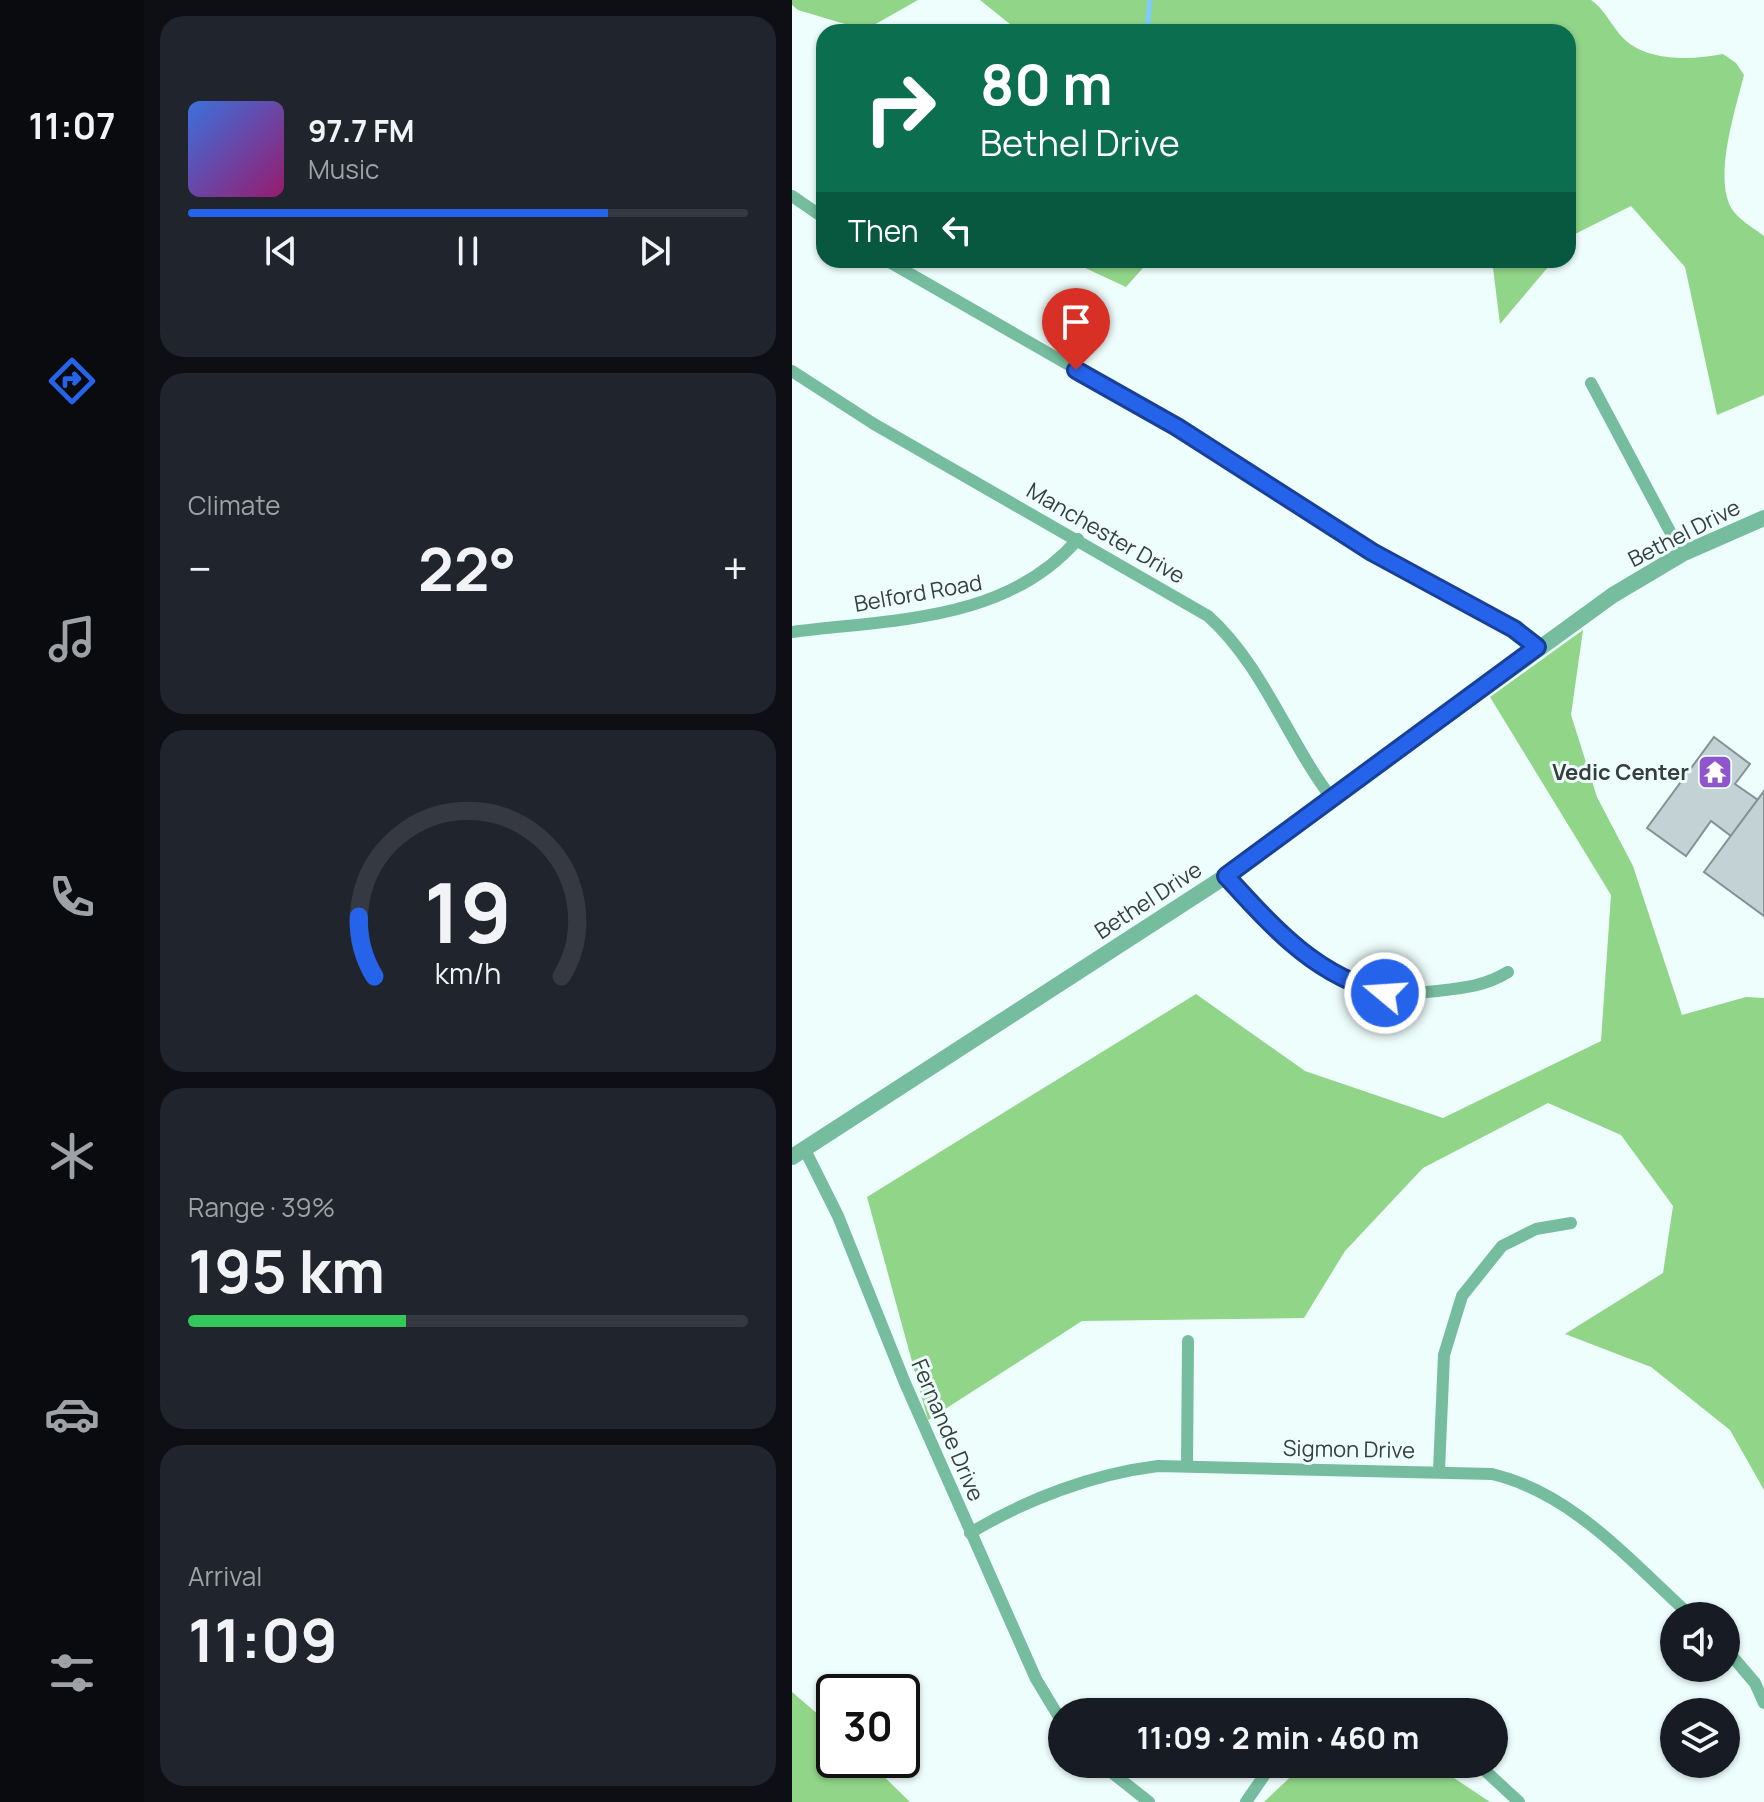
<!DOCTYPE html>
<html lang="en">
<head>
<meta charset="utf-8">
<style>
	body { margin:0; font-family:Manrope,sans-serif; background:#20242c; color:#f1f3f6; height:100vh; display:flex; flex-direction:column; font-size:30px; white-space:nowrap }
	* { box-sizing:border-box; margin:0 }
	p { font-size:26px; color:#9ea1a6 }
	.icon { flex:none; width:44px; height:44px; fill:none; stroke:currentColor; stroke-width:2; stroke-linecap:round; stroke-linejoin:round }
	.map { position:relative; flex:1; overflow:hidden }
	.panel { display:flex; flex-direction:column; gap:16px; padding:16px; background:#0d0f14; width:648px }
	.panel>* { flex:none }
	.banner { position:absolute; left:24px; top:24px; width:760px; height:244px; border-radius:24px; box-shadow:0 2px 6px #0004; background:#0b6e4f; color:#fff; overflow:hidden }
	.fabs { position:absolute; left:868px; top:1602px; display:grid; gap:16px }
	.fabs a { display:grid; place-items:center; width:80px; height:80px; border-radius:50%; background:#171b24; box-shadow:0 2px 6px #0004; font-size:40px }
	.speed { position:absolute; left:24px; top:1674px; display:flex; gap:16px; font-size:40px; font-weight:700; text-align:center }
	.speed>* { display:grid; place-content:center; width:104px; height:104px; border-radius:50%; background:#171b24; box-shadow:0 2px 6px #0004; line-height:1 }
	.speed .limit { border:4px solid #111; border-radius:12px; background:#fff; color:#111 }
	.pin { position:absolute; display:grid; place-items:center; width:68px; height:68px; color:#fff; margin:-82px -34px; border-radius:50% 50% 50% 0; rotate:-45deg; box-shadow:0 0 8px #0007 }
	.pin .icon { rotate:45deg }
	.me { position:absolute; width:88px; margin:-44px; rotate:288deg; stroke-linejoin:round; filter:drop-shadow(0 0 6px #0008) }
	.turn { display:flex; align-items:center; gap:28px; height:168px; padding:0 32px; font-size:36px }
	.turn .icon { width:104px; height:104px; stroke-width:2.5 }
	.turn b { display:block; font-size:56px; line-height:68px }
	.then { display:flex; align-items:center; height:76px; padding:0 32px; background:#0003; gap:16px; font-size:30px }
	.big { font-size:60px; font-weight:700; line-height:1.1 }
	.panel .tile { flex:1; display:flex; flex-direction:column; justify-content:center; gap:12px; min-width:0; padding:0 28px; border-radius:24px; background:#20242c }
	.panel .dial { align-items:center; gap:0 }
	.dial svg { height:208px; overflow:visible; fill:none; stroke:#363941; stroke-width:7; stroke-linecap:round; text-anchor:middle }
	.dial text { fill:#f1f3f6; stroke:none }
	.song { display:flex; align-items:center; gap:24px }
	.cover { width:96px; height:96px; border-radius:12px; background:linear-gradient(135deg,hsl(220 70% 55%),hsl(320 70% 35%)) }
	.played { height:8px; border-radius:4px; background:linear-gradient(90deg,#2563eb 75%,#363941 75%) }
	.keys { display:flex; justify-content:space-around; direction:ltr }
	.heat { display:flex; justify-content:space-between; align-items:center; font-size:44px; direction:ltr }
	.charge { height:12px; border-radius:6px; background:linear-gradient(90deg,#34c759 39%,#363941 0) }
	.trip { position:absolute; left:256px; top:1698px; width:460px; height:80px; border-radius:40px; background:#171b24; box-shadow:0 2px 6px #0004; font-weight:700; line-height:80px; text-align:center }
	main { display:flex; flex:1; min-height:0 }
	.dock { display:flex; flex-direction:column; width:144px; justify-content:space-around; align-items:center; background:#090b0e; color:#9ea1a6 }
	.dock .icon { width:56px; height:56px }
	.dock .active { color:#2563eb }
	.dock b { font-size:36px; color:#f1f3f6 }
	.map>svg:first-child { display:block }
	.forest { fill:#91d589 }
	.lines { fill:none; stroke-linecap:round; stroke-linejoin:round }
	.stream { stroke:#7dccf9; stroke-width:5 }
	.building { fill:#c3d2d5; stroke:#849295; stroke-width:2 }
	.minor { stroke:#76bc9e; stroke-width:12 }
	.tertiary { stroke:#76bc9e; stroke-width:16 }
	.route-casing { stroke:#184099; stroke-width:20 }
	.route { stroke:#2563eb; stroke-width:14 }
	.labels { text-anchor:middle; stroke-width:6; stroke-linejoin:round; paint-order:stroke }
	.street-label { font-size:22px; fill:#373e3d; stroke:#eefefc }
	.poi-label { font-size:22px; font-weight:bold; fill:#373e3d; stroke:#eefefc; text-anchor:end }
</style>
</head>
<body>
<main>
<nav class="dock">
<b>11:07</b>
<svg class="icon active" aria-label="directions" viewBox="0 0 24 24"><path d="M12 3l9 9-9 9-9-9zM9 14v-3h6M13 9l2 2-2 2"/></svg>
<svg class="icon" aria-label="music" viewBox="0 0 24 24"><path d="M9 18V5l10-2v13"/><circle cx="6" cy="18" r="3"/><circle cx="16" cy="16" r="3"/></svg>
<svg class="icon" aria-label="phone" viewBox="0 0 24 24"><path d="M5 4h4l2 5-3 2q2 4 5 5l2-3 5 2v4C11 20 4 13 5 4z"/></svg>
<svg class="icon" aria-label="climate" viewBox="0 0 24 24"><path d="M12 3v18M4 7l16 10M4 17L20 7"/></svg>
<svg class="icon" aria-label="car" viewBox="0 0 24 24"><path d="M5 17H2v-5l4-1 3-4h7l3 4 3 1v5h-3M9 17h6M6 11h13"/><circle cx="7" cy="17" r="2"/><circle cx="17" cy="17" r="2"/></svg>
<svg class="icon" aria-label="filters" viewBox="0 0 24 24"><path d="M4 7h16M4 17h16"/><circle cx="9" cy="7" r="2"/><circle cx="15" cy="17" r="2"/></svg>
</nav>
<section class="panel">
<div class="tile">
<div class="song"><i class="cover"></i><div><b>97.7 FM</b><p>Music</p></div></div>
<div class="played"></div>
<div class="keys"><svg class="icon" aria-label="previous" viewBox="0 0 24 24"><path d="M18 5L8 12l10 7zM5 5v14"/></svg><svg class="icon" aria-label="pause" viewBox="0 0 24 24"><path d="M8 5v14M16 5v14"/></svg><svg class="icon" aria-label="next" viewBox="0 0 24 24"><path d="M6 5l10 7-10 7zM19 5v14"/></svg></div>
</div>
<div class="tile"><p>Climate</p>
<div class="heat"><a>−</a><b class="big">22°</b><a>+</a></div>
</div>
<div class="tile dial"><svg viewBox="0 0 100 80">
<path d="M14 69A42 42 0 1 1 86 69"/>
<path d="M14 69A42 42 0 0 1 8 46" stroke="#2563eb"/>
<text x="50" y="56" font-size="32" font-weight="700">19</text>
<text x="50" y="72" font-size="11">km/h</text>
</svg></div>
<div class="tile"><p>Range · 39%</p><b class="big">195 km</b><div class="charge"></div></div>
<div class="tile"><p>Arrival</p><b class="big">11:09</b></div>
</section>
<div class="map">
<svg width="972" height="1802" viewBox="0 0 972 1802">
	<rect width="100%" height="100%" fill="#eefefc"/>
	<g class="forest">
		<path d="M0 0H126L73 30 6 10 0 5Z"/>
		<path d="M188 0H799C812 8 820 27 832 39 856 62 901 60 931 54L944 63 952 75C944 108 919 183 942 212 949 221 963 229 972 236V395L925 415 893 267 839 206 783 234 776 243V32H228Z"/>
		<path d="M276 260H358L334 287Z"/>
		<path d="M700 260H762L708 324Z"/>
		<path d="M791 630 779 715 805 797 841 866 890 1015 954 997 972 998V1490L938 1430 859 1367 773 1334 871 1273 881 1206 829 1135 756 1103 631 1168 553 1251 512 1318 290 1321 136 1420 75 1197 404 994 513 1071 651 1118 809 1041 819 895 698 697Z"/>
		<path d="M0 1692 42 1728V1760H75L118 1802H0Z"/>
		<path d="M512 1764H641L698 1802H472Z"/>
	</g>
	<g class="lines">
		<path class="stream" d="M355 32 358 0"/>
	</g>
	<g class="building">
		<path d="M922 737 958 764 943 784 966 800 939 836 919 821 894 856 855 828Z"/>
		<path d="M972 791V916L912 872Z"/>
	</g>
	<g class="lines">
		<g class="minor">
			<path d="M0 196 32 218"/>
			<path d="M94 260 385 427 580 552 722 629 745 647"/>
			<path d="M0 371 82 424 416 616C471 665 496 742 541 800"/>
			<path d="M799 383 890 554"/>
			<path d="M0 632C101 619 215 622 286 539"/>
			<path d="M434 876C497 944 544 1003 645 991 672 988 693 986 716 972"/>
			<path d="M13 1150 46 1216 113 1383 244 1679 270 1722"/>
			<path d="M395 1466 396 1341"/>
			<path d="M647 1470 652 1355 670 1296 710 1246 744 1229 779 1223"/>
			<path d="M178 1533C235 1499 301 1474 366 1466L700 1474C781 1493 839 1562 899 1616"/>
			<path d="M934 1649 963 1683 972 1703"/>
			<path d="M309 1764 357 1802"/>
			<path d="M686 1764 727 1802"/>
			<path d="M454 1802 480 1764"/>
		</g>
		<path class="tertiary" d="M0 1157 434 876 821 595 890 554 972 518"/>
	</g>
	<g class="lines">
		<g class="route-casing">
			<path id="route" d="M284 370 385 427 580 552 722 629 745 647 434 876C481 927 523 976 593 993"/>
		</g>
		<use href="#route" class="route"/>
	</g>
	<defs>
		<g id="temple-square" transform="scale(1.8)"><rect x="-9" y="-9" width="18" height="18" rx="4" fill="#9054cb" stroke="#eefefc"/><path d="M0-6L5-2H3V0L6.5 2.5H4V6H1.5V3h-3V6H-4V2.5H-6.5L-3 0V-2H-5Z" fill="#fff"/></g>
	</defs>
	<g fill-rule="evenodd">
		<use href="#temple-square" x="923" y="772"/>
	</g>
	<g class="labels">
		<g class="street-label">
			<text transform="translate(314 533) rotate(30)" y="8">Manchester Drive</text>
			<text transform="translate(892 533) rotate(-27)" y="8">Bethel Drive</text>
			<text transform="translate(126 593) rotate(-10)" y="8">Belford Road</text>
			<text transform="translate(356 900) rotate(-33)" y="8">Bethel Drive</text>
			<text transform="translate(156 1430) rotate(67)" y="8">Fernande Drive</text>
			<text transform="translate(557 1449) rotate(1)" y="8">Sigmon Drive</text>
		</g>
		<g class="poi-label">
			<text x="897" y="780">Vedic Center</text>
		</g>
	</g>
</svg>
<div class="fabs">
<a><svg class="icon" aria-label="sound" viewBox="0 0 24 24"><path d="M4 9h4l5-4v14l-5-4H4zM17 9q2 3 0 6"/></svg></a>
<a><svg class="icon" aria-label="layers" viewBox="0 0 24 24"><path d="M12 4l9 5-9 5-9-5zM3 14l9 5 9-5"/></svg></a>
</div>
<div class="speed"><div class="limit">30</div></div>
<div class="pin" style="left:284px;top:370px;background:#d93025"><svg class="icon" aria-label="arrive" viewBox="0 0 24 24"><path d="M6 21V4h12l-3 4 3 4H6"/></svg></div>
<svg class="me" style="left:593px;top:993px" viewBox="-20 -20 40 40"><circle r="17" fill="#2563eb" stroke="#fff" stroke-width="3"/><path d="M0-11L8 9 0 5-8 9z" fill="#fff"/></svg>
<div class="trip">11:09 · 2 min · 460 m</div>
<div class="banner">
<div class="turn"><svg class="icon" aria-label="right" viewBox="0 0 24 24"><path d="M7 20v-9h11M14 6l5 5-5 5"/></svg><div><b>80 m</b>Bethel Drive</div></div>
<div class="then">Then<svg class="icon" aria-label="left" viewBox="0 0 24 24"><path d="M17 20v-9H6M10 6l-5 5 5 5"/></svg></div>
</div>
</div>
</main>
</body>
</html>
